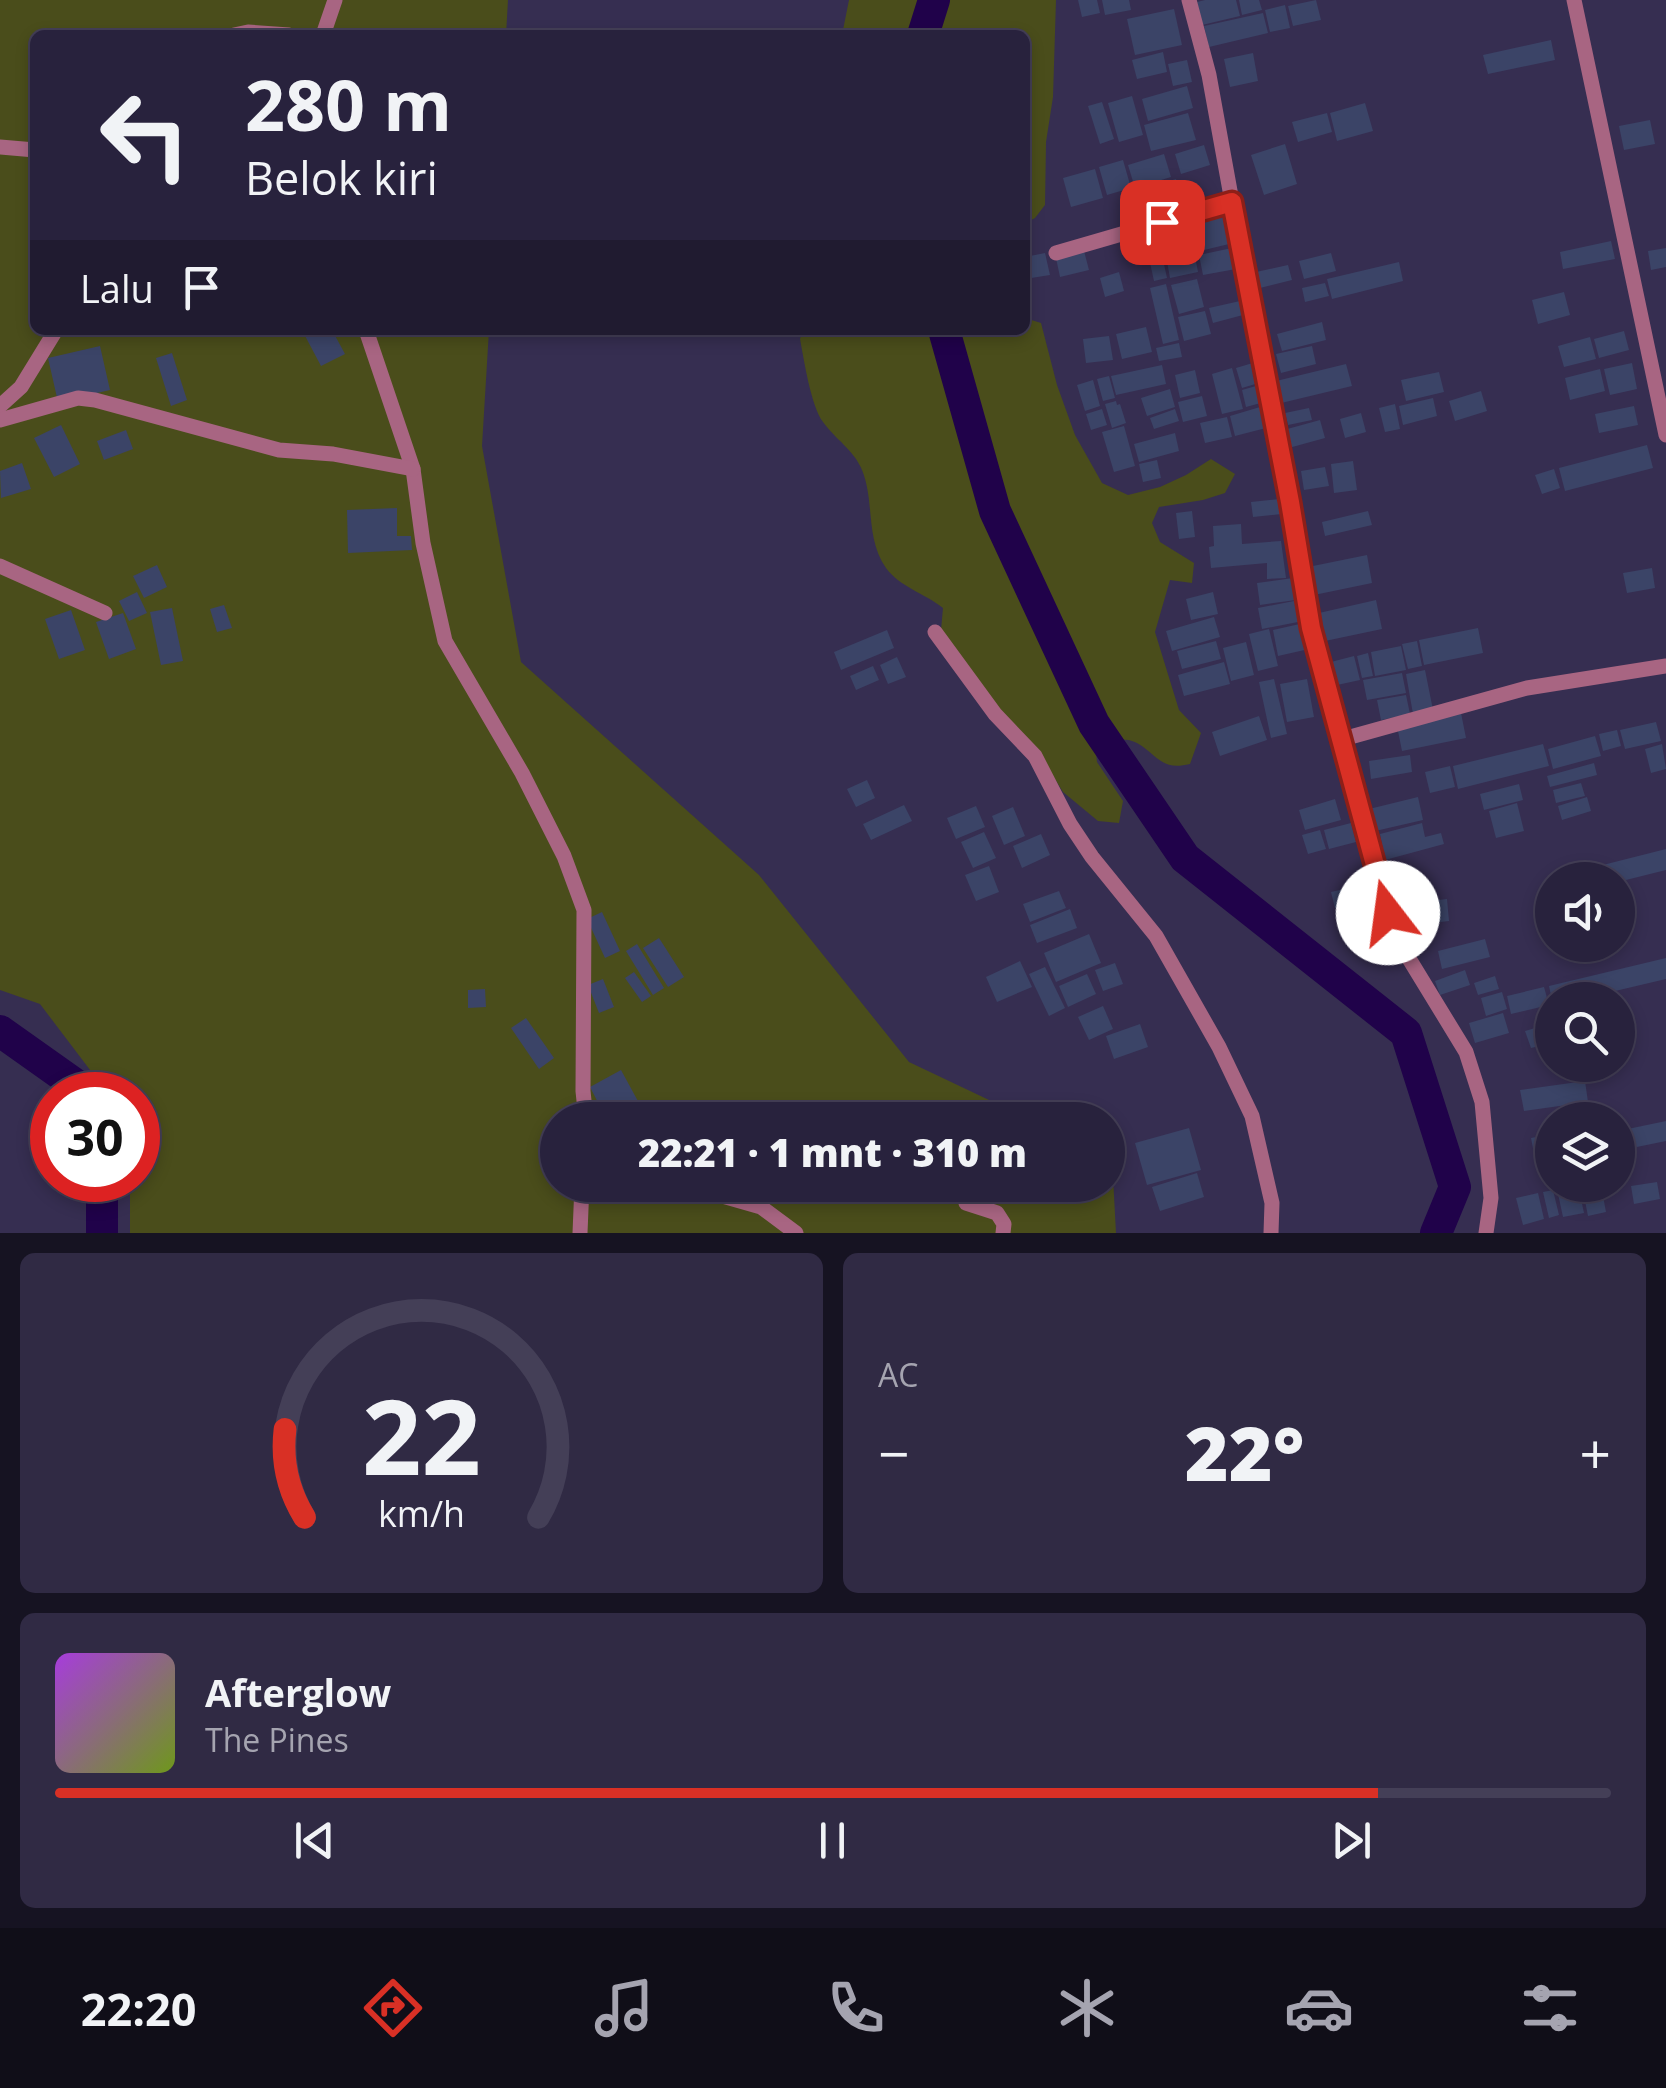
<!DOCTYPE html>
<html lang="id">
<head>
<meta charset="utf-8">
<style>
	body { margin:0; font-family:"Open Sans",sans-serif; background:#302a44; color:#f1f3f6; height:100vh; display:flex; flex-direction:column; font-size:38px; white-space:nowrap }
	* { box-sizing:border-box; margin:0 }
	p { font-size:32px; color:#a5a4b0 }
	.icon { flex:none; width:55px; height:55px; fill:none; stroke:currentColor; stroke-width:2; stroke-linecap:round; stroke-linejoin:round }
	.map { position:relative; height:1233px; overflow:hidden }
	.drawer { display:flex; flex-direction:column; gap:20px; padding:20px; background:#161322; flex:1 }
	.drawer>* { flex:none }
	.hud { position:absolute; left:30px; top:30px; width:1000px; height:305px; border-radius:15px; box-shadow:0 5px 15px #0003,0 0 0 2px #443f57; background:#28223d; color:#f1f3f6; overflow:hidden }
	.buttons { position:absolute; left:1535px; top:862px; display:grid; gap:20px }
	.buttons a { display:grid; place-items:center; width:100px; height:100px; border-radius:50%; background:#28223d; box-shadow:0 5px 15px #0003,0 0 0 2px #443f57; font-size:50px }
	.speed { position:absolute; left:30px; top:1072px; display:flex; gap:20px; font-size:50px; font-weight:700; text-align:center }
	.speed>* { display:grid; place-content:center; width:130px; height:130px; border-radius:50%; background:#28223d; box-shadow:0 5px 15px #0003,0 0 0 2px #443f57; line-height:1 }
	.speed .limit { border:15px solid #d22; background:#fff; color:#111 }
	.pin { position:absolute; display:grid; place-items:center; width:85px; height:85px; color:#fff; margin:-42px; border-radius:20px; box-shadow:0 5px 15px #0006 }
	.me { position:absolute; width:110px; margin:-55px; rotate:345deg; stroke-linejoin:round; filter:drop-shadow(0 0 8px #0008) }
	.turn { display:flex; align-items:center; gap:35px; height:210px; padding:0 50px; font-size:45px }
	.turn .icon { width:130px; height:130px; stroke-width:2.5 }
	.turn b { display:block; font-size:70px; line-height:85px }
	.then { display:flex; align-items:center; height:95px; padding:0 50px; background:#0003; gap:20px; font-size:38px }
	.big { font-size:75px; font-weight:800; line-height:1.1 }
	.drawer .widget { flex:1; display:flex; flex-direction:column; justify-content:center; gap:15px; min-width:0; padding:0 35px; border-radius:15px; background:#302a44 }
	.drawer .dial { align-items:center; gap:0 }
	.dial svg { height:260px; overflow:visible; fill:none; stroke:#443f57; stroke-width:7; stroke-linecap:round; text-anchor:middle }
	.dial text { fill:#f1f3f6; stroke:none }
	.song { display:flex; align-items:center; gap:30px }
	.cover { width:120px; height:120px; border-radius:15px; background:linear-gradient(135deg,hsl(280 70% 55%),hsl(80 70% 35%)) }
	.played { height:10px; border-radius:5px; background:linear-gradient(90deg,#d93025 85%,#443f57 85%) }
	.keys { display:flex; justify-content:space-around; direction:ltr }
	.heat { display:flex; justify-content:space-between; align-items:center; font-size:55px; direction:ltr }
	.drawer .tiles { flex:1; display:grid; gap:20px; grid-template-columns:1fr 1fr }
	.widget:last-child { grid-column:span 2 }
	.trip { position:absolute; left:540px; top:1102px; width:585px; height:100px; border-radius:50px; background:#28223d; box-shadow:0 5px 15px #0003,0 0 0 2px #443f57; font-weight:800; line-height:100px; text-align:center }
	.tab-bar { display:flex; height:160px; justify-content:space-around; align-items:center; background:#100e18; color:#a5a4b0 }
	.tab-bar .icon { width:70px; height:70px }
	.tab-bar .selected { color:#d93025 }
	.tab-bar b { font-size:45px; color:#f1f3f6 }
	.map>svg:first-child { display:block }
	.green { fill:#4a4d1b }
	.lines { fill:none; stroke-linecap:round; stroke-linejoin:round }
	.river { stroke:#20024a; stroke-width:32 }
	.building { fill:#3b4467 }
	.street { stroke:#a86582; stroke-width:15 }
	.route-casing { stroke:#8d1f18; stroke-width:25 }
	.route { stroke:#d93025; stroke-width:18 }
</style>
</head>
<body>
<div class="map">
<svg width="1666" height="1233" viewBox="0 0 1666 1233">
	<rect width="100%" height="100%" fill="#362e51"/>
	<g class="green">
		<path d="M0 0H508L506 35H35V330H489L482 446 521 662 759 875 909 1062 1031 1120H558V1185H1108V1156L1112 1158 1116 1233H130V1180H138V1095H109L40 1004 0 990Z"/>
		<path d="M849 0H1056L1053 97 1046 142 1045 205 1035 218 1025 223V35H842Z"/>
		<path d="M1025 318 1041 323 1057 385 1075 435 1102 483 1128 495 1160 487 1186 475 1211 459 1235 474 1225 493 1203 500 1159 507 1152 523 1160 542 1194 563 1192 583 1170 580 1155 632 1179 710 1201 733 1190 764C1161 771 1159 756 1137 743 1124 736 1108 741 1095 745L1097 762 1123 801 1119 823 1098 821 1063 792 1039 753 999 710 941 630 943 608C924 593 900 587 886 568 865 538 875 502 862 470 854 450 835 439 823 422 811 406 804 360 800 339L803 330H1025Z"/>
	</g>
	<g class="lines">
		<g class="river">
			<path d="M923 35 934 0"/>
			<path d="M944 330 995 511 1094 724 1185 858 1406 1033 1455 1187 1436 1233"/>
			<path d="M0 1031 79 1087 81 1095"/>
			<path d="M102 1233V1180"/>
		</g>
	</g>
	<g class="building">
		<path d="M1078 0H1097L1100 13 1082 17Z"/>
		<path d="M1102 0H1129L1131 10 1105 15Z"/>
		<path d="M1205 0H1236L1240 16 1202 25 1197 2Z"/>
		<path d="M1239 0H1259L1262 10 1242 15Z"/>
		<path d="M1316 0 1321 20 1293 26 1288 6Z"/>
		<path d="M1285 5 1290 28 1270 32 1265 10Z"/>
		<path d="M1174 9 1182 45 1135 55 1127 19Z"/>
		<path d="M1263 13 1268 33 1209 47 1204 26Z"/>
		<path d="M1551 40 1555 60 1488 74 1483 55Z"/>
		<path d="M1163 52 1167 72 1137 79 1132 60Z"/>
		<path d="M1253 53 1258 81 1230 87 1224 59Z"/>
		<path d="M1187 60 1192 82 1173 86 1168 64Z"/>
		<path d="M1187 86 1193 108 1148 121 1142 99Z"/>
		<path d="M1132 96 1143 135 1119 142 1108 103Z"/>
		<path d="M1102 102 1114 139 1100 144 1088 106Z"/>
		<path d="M1365 103 1373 131 1337 141 1330 113Z"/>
		<path d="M1188 113 1196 140 1151 151 1144 125Z"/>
		<path d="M1327 113 1332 132 1298 142 1292 122Z"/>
		<path d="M1650 120 1655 144 1624 150 1619 126Z"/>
		<path d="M1285 144 1297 184 1264 195 1251 155Z"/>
		<path d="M1204 145 1210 165 1181 174 1175 154Z"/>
		<path d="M1164 154 1171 177 1135 188 1128 165Z"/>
		<path d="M1123 160 1131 188 1107 195 1099 167Z"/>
		<path d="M1095 169 1103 198 1071 207 1063 178Z"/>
		<path d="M1176 179 1185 210 1165 216 1156 185Z"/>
		<path d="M1153 186 1162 217 1142 223 1133 192Z"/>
		<path d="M1223 216 1229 244 1200 251 1194 223Z"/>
		<path d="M1611 241 1615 259 1563 269 1560 252Z"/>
		<path d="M1232 248 1236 269 1203 275 1199 255Z"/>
		<path d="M1666 248V267L1651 270 1648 251Z"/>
		<path d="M1084 251 1089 270 1060 277 1056 258Z"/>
		<path d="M1194 251 1198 272 1170 278 1166 256Z"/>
		<path d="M1045 253 1050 275 1025 279V257Z"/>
		<path d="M1331 253 1336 271 1304 279 1299 261Z"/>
		<path d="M1162 255 1167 278 1154 281 1149 258Z"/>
		<path d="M1399 262 1403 281 1332 299 1327 279Z"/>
		<path d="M1288 265 1292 280 1260 288 1256 272Z"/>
		<path d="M1119 272 1124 291 1105 297 1100 278Z"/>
		<path d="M1197 279 1204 307 1179 314 1171 285Z"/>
		<path d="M1325 283 1329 296 1305 302 1302 288Z"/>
		<path d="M1166 284 1179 340 1163 344 1150 288Z"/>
		<path d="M1564 292 1570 315 1538 324 1532 300Z"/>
		<path d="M1240 301 1243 315 1213 323 1209 308Z"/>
		<path d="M1205 311 1211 334 1184 341 1178 317Z"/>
		<path d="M1322 322 1326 340 1282 351 1277 334Z"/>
		<path d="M1146 327 1152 352 1122 359 1116 334Z"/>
		<path d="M306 330H332L345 354 321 366 303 332Z"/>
		<path d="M1624 331 1629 350 1599 358 1594 339Z"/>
		<path d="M1109 336 1113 360 1086 363 1083 339Z"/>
		<path d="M1590 337 1596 359 1564 367 1558 346Z"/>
		<path d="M1179 343 1182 357 1159 361 1156 348Z"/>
		<path d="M100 346 110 390 58 402 48 358Z"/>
		<path d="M1312 346 1316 364 1281 373 1276 354Z"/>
		<path d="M172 353 187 400 171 406 156 358Z"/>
		<path d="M1256 362 1262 382 1242 388 1236 368Z"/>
		<path d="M1632 363 1637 389 1610 395 1604 369Z"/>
		<path d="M1346 364 1352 386 1277 404 1272 382Z"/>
		<path d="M1162 365 1166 384 1116 395 1111 376Z"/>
		<path d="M1232 368 1243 409 1222 414 1212 374Z"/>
		<path d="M1600 369 1605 391 1570 400 1565 378Z"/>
		<path d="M1195 370 1200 393 1180 398 1175 375Z"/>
		<path d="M1439 372 1444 392 1406 401 1401 380Z"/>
		<path d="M1109 376 1115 398 1103 401 1097 379Z"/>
		<path d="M1093 380 1100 406 1085 411 1077 385Z"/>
		<path d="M1263 384 1268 401 1246 407 1242 390Z"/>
		<path d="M1170 389 1175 407 1147 416 1141 398Z"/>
		<path d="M1481 391 1487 411 1455 421 1449 401Z"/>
		<path d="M1202 396 1207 416 1183 422 1178 402Z"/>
		<path d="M1433 398 1437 416 1403 425 1399 406Z"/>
		<path d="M1116 401 1117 405 1120 404 1126 423 1112 428 1105 404Z"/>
		<path d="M1395 404 1400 429 1385 432 1379 408Z"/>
		<path d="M1634 406 1638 425 1599 433 1595 414Z"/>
		<path d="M1260 407 1266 428 1235 436 1230 416Z"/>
		<path d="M1309 408 1312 420 1288 425 1285 413Z"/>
		<path d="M1102 409 1107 425 1091 430 1086 414Z"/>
		<path d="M1175 409 1179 421 1154 429 1150 418Z"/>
		<path d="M1361 413 1366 432 1345 438 1340 419Z"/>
		<path d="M1227 417 1232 437 1205 443 1200 423Z"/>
		<path d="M1320 420 1325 438 1285 449 1280 431Z"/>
		<path d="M61 425 80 464 54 477 34 438Z"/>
		<path d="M1124 426 1135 466 1114 472 1102 432Z"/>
		<path d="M126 430 133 449 104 460 97 441Z"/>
		<path d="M1175 433 1179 451 1139 462 1134 444Z"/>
		<path d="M1647 445 1653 468 1565 491 1559 468Z"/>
		<path d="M1157 460 1161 478 1143 482 1139 464Z"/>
		<path d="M1353 461 1357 490 1334 493 1331 464Z"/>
		<path d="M22 463 31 489 1 498 0 471Z"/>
		<path d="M1325 467 1329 486 1304 490 1301 471Z"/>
		<path d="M1554 469 1560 488 1542 494 1535 475Z"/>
		<path d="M1280 499 1282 514 1253 517 1251 502Z"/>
		<path d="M397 508V536H411L412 550 348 553 347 510Z"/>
		<path d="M1192 511 1195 537 1179 539 1176 513Z"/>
		<path d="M1368 511 1372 525 1325 536 1322 522Z"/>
		<path d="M1241 524 1242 544 1281 541 1286 578 1267 579V563L1211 568 1209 547 1214 546 1213 526Z"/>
		<path d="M1367 555 1372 583 1314 595 1308 567Z"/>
		<path d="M157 565 167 587 144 598 133 576Z"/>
		<path d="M1652 568 1655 588 1627 593 1623 573Z"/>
		<path d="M1293 578 1296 600 1260 605 1257 583Z"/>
		<path d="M137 592 147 613 129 621 119 601Z"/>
		<path d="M1213 592 1218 614 1191 620 1186 599Z"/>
		<path d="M1299 600 1303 621 1262 629 1258 608Z"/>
		<path d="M1376 600 1382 629 1325 641 1319 613Z"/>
		<path d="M224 605 232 628 217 632 210 609Z"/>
		<path d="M172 608 183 661 161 665 150 612Z"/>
		<path d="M71 610 85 650 59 659 45 619Z"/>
		<path d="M123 613 136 649 109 659 96 622Z"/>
		<path d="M1214 617 1220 637 1172 651 1166 631Z"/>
		<path d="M1304 623 1309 649 1278 656 1273 630Z"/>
		<path d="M1478 628 1483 653 1424 665 1419 640Z"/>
		<path d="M1269 629 1278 666 1258 671 1249 634Z"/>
		<path d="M887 630 894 648 841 670 834 652Z"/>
		<path d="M1216 641 1221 659 1182 669 1177 651Z"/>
		<path d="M1417 641 1422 666 1408 669 1402 644Z"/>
		<path d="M1246 642 1254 675 1231 681 1223 648Z"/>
		<path d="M1401 646 1406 670 1375 676 1371 652Z"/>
		<path d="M1368 653 1373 676 1362 678 1357 656Z"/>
		<path d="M1354 656 1360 680 1337 685 1331 662Z"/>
		<path d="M897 657 906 677 888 684 880 665Z"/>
		<path d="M1224 662 1230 684 1184 696 1178 675Z"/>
		<path d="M873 666 879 680 856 690 850 676Z"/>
		<path d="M1425 670 1433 710 1413 714 1406 674Z"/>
		<path d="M1402 673 1406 693 1367 700 1363 680Z"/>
		<path d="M1274 679 1287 734 1271 738 1259 682Z"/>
		<path d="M1307 679 1314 717 1287 722 1280 684Z"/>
		<path d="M1406 695 1410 714 1381 720 1377 700Z"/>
		<path d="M1461 713 1466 738 1402 751 1397 726Z"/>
		<path d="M1259 716 1267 740 1220 756 1212 732Z"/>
		<path d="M1656 722 1661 741 1625 749 1620 730Z"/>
		<path d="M1617 730 1621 746 1603 751 1599 734Z"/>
		<path d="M1595 736 1601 756 1553 769 1548 749Z"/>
		<path d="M1543 744 1549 766 1458 789 1453 766Z"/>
		<path d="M1662 744 1666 769 1651 773 1645 749Z"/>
		<path d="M1410 755 1412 772 1371 779 1369 761Z"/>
		<path d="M1594 763 1597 775 1550 787 1547 776Z"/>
		<path d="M1450 766 1455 787 1430 793 1425 772Z"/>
		<path d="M867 780 875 798 856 807 847 789Z"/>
		<path d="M1581 783 1585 796 1556 803 1553 790Z"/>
		<path d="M1519 784 1523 800 1484 810 1480 794Z"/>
		<path d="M1418 797 1423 820 1371 832 1365 810Z"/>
		<path d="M1587 797 1591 811 1562 820 1558 806Z"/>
		<path d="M1335 799 1341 820 1305 830 1299 810Z"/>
		<path d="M1517 803 1524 831 1496 838 1489 811Z"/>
		<path d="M904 805 912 821 871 840 863 824Z"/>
		<path d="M976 806 985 827 956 839 947 818Z"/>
		<path d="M1013 807 1025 836 1004 845 992 816Z"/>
		<path d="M1351 823 1356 842 1329 849 1324 830Z"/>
		<path d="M1422 823 1425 837 1441 833 1444 844 1385 860 1380 834Z"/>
		<path d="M1320 830 1326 849 1308 854 1302 835Z"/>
		<path d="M984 832 996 858 973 868 961 842Z"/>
		<path d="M1041 834 1050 855 1022 868 1013 846Z"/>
		<path d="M1666 849V870L1618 882V880H1594L1591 868Z"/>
		<path d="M989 866 999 892 976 901 965 875Z"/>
		<path d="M1357 886 1361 901 1335 908 1331 892Z"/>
		<path d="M1059 891 1066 908 1030 922 1023 904Z"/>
		<path d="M1447 899 1449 921 1407 926 1405 904Z"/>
		<path d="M1070 909 1077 928 1037 943 1030 925Z"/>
		<path d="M602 912 620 951 605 958 587 919Z"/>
		<path d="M1089 934 1101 963 1056 982 1044 953Z"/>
		<path d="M659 938 684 977 668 987 643 948Z"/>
		<path d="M1485 939 1490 957 1442 969 1438 951Z"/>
		<path d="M637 944 664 988 653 995 626 951Z"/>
		<path d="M1666 958V979L1577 1000H1552L1549 986Z"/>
		<path d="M1020 961 1032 987 997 1002 986 977Z"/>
		<path d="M1115 963 1123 984 1103 991 1095 970Z"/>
		<path d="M1045 967 1065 1008 1049 1016 1029 974Z"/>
		<path d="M1465 970 1470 985 1440 995 1435 981Z"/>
		<path d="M634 972 651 996 642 1002 625 978Z"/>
		<path d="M1087 974 1096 994 1068 1007 1059 986Z"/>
		<path d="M1495 976 1499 989 1478 995 1474 983Z"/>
		<path d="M603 979 614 1007 599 1013 588 985Z"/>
		<path d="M1544 987 1549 1005 1511 1014 1507 996Z"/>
		<path d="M485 989 486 1007 468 1008V990Z"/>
		<path d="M1502 992 1507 1009 1486 1016 1481 998Z"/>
		<path d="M1103 1006 1113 1029 1089 1040 1078 1017Z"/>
		<path d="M1503 1013 1509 1033 1475 1043 1469 1023Z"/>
		<path d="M526 1018 554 1058 539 1069 511 1028Z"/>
		<path d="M1140 1024 1148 1047 1114 1059 1106 1036Z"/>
		<path d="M1542 1026 1548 1044 1531 1048 1525 1031Z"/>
		<path d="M621 1070 639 1103 607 1120 590 1087Z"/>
		<path d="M1585 1081 1588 1102 1524 1111 1520 1090Z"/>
		<path d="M1666 1121V1141L1627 1149 1623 1130Z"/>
		<path d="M1189 1128 1201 1170 1147 1185 1135 1143Z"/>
		<path d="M1552 1134V1161L1536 1164 1531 1138Z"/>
		<path d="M1197 1173 1204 1197 1160 1211 1152 1187Z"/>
		<path d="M1657 1182 1660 1199 1634 1204 1631 1186Z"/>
		<path d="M1578 1185 1584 1213 1563 1217 1557 1189Z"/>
		<path d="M1601 1185 1606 1212 1588 1216 1582 1186Z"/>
		<path d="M1553 1190 1559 1215 1549 1218 1543 1192Z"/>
		<path d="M1538 1193 1544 1219 1523 1225 1516 1198Z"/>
	</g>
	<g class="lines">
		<g class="street">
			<path d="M1189 0 1209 75 1252 312 1290 502 1311 628 1397 939 1466 1052 1482 1102 1491 1198 1486 1233"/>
			<path d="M1574 0 1666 435"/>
			<path d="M234 35 248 32 289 35"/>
			<path d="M323 35 335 0"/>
			<path d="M0 147 35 150"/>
			<path d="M1056 253 1232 202"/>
			<path d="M366 330 413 469 423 543 445 641 522 773 564 856 584 910 583 1091 586 1120"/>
			<path d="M0 406 21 387 56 330"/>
			<path d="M0 420 78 398 95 400 279 450 333 454 413 469"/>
			<path d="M0 566 105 613"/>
			<path d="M935 632 995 714 1035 756 1070 824 1092 857 1156 936 1219 1047 1252 1116 1272 1203 1271 1233"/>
			<path d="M1343 739 1527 688 1666 666"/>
			<path d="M684 1185 761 1207 796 1233"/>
			<path d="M966 1203 997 1213 1004 1224 1003 1233"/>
			<path d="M580 1233 582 1185"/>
		</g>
	</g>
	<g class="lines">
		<g class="route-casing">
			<path id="route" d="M1162 222 1232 202 1290 502 1311 628 1388 913"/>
		</g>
		<use href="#route" class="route"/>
	</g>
</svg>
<div class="buttons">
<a><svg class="icon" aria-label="sound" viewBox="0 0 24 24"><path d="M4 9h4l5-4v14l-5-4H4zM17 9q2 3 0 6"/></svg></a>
<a><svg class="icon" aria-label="search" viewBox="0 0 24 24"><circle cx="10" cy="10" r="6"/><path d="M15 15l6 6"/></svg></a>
<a><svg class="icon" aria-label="layers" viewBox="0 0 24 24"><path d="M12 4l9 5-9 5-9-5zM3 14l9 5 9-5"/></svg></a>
</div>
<div class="speed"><div class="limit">30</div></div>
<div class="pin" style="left:1162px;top:222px;background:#d93025"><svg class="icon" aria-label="arrive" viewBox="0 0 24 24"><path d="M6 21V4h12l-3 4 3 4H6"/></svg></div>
<svg class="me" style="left:1388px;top:913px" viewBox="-20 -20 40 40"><circle r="19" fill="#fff"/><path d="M0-13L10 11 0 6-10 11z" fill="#d93025"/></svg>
<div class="trip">22:21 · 1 mnt · 310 m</div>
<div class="hud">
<div class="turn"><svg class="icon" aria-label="left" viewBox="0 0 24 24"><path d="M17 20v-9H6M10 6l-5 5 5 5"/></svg><div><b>280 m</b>Belok kiri</div></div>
<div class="then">Lalu<svg class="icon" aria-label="arrive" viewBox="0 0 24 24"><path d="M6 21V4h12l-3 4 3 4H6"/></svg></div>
</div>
</div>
<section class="drawer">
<div class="tiles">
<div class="widget dial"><svg viewBox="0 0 100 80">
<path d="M14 69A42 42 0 1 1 86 69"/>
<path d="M14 69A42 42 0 0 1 8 42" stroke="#d93025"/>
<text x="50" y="56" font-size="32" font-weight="700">22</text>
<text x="50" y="72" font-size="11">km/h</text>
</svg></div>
<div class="widget"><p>AC</p>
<div class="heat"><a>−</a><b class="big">22°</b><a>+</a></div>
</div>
<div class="widget">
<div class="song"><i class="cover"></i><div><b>Afterglow</b><p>The Pines</p></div></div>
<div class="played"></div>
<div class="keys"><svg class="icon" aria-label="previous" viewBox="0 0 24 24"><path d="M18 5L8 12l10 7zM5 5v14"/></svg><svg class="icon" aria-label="pause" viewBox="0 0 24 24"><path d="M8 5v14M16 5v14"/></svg><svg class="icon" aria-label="next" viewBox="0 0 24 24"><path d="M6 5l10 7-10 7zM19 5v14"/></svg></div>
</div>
</div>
</section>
<nav class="tab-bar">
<b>22:20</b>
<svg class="icon selected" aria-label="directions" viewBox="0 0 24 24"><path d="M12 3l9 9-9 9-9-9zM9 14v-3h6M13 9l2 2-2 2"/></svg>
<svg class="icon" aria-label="music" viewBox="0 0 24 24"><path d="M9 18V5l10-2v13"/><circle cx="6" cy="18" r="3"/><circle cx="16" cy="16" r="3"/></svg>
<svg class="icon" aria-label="phone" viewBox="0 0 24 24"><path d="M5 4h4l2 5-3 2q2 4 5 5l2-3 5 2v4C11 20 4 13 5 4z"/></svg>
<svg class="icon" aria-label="climate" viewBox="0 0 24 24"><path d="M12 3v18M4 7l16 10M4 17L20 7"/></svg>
<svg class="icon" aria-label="car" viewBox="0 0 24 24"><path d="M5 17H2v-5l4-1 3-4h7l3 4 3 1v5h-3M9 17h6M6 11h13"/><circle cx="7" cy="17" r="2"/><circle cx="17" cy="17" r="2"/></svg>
<svg class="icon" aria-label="filters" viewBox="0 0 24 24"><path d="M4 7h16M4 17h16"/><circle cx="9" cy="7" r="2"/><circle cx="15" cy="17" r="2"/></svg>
</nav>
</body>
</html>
